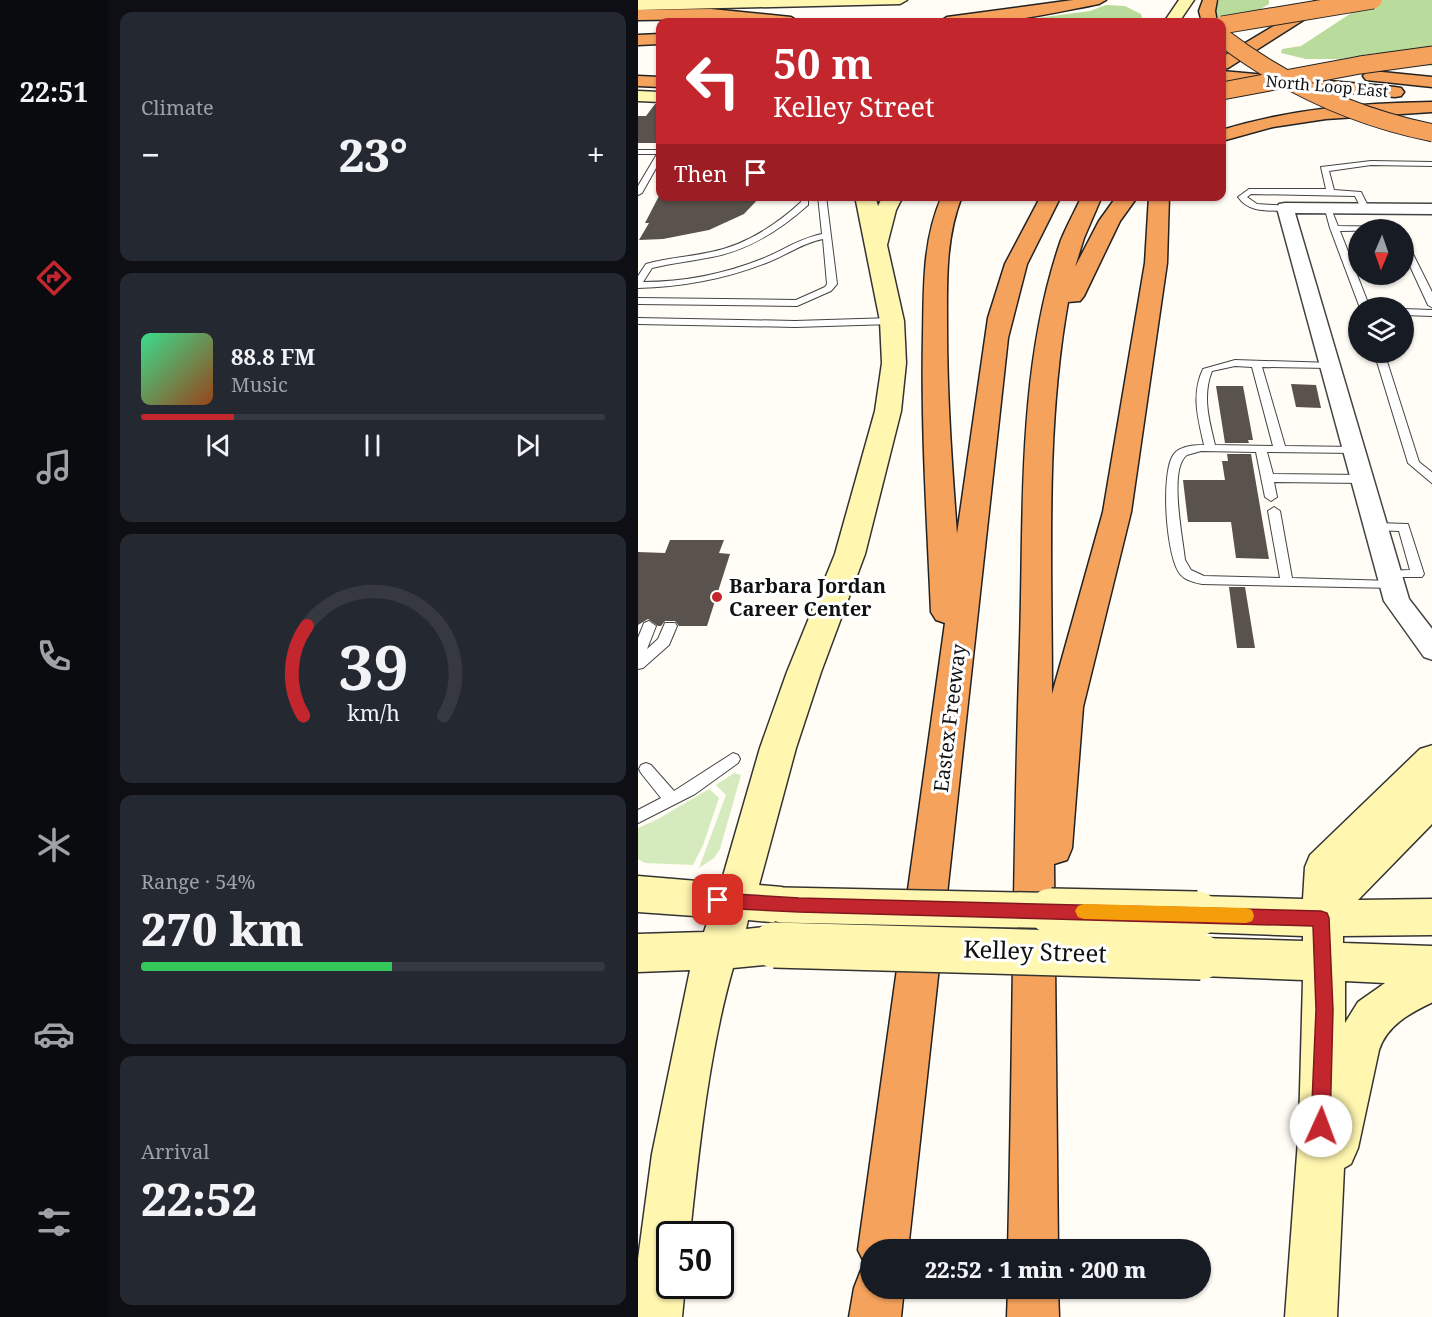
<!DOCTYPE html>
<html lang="en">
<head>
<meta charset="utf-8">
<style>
	body { margin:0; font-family:"Noto Serif",serif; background:#242831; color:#f1f3f6; height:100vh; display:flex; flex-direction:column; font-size:22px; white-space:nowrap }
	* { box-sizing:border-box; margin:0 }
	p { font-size:20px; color:#9ea1a6 }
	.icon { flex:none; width:33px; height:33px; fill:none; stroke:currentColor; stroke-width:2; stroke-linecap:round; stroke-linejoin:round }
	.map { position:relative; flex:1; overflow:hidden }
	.drawer { display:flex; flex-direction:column; gap:12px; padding:12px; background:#0d0f14; width:530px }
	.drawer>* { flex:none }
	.banner { position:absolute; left:18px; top:18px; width:570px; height:183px; border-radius:12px; box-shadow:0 2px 4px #0004; background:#c4262e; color:#fff; overflow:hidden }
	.needle { width:39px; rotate:182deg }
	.buttons { position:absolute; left:710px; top:219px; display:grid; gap:12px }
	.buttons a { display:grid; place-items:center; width:66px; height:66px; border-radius:50%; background:#171b24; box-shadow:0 2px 4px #0004; font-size:30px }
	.speed { position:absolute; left:18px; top:1221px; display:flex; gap:12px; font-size:30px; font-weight:700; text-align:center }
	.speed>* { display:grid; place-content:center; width:78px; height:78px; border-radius:50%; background:#171b24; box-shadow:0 2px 4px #0004; line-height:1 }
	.speed .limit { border:3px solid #111; border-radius:9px; background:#fff; color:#111 }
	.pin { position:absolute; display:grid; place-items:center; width:51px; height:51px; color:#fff; margin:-26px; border-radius:12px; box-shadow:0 3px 9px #0006 }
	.me { position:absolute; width:66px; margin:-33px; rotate:2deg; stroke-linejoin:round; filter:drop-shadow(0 0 4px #0008) }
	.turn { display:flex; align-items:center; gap:21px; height:126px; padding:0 18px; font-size:27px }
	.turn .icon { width:78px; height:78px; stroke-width:2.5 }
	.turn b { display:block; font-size:42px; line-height:51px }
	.then { display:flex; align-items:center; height:57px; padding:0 18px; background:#0003; gap:12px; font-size:22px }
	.big { font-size:45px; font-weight:800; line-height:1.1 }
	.drawer .widget { flex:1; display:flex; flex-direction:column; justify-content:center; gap:9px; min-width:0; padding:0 21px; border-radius:12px; background:#242831 }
	.drawer .dial { align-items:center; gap:0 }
	.dial svg { height:156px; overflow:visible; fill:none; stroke:#363941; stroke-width:7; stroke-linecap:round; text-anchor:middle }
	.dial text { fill:#f1f3f6; stroke:none }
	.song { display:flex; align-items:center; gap:18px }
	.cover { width:72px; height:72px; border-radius:9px; background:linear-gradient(135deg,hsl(150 70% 55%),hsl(20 70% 35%)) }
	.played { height:6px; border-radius:3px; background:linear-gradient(90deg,#c4262e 20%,#363941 20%) }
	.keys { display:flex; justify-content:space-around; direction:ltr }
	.heat { display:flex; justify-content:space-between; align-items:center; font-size:33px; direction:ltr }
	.charge { height:9px; border-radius:4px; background:linear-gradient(90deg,#34c759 54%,#363941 0) }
	.trip { position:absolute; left:222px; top:1239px; width:351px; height:60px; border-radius:30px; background:#171b24; box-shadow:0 2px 4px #0004; font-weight:800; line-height:60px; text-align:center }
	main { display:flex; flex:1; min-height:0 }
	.dock { display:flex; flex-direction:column; width:108px; justify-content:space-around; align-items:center; background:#090b0e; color:#9ea1a6 }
	.dock .icon { width:42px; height:42px }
	.dock .on { color:#c4262e }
	.dock b { font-size:27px; color:#f1f3f6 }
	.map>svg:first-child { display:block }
	.green { fill:#d5ebbd }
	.forest { fill:#b9dc9c }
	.building { fill:#5a524d }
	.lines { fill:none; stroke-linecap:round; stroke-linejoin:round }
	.service-casing { stroke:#444; stroke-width:2 }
	.minor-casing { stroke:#444; stroke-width:3 }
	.secondary-casing { stroke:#333; stroke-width:3 }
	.motorway-casing { stroke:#222; stroke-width:3 }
	.service { fill:#fff; fill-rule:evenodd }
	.minor { fill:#fff; fill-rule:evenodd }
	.secondary { fill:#fff6b0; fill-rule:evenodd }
	.motorway { fill:#f5a25d; fill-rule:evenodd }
	.secondary-bridge-far1-casing { stroke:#333; stroke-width:38; stroke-linecap:butt }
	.secondary-bridge-casing { stroke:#333; stroke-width:48; stroke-linecap:butt }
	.motorway-bridge-casing { stroke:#222; stroke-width:19; stroke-linecap:butt }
	.secondary-bridge-far1 { stroke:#fff6b0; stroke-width:35 }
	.secondary-bridge { stroke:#fff6b0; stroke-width:45 }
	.motorway-bridge { stroke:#f5a25d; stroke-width:17 }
	.route { fill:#c4262e; stroke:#7f191e; stroke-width:1.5 }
	.slow { fill:#f59e0b }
	.poi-dot { fill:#c4262e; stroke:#fff; stroke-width:2 }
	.labels { text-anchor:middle; stroke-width:6; stroke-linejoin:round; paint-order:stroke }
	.far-street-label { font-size:16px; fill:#111; stroke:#fff }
	.poi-label { font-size:20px; font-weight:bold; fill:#111; stroke:#fff; text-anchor:start }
	.street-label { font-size:20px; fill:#111; stroke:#fff }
	.near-street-label { font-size:24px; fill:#111; stroke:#fff }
</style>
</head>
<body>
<main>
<nav class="dock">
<b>22:51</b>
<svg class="icon on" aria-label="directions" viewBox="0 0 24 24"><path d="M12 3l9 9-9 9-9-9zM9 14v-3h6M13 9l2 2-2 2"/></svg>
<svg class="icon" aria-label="music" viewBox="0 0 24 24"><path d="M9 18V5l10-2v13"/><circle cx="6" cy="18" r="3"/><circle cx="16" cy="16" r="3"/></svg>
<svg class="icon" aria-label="phone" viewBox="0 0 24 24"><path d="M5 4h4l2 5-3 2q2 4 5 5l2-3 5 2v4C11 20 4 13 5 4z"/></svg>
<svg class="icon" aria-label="climate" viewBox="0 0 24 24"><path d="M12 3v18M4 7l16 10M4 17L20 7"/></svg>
<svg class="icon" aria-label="car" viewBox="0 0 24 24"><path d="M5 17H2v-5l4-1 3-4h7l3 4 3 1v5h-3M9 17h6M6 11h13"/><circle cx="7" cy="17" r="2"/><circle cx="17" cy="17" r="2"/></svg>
<svg class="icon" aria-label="filters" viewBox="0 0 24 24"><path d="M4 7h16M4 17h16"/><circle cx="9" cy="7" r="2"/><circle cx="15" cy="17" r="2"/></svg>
</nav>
<section class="drawer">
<div class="widget"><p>Climate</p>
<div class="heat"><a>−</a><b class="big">23°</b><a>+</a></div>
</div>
<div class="widget">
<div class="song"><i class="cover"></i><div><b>88.8 FM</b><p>Music</p></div></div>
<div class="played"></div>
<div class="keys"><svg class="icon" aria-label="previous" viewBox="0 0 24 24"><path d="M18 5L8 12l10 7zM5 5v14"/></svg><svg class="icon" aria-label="pause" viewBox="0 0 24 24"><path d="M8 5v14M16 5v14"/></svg><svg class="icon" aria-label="next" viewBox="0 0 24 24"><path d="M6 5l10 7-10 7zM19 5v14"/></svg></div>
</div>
<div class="widget dial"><svg viewBox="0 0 100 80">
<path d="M14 69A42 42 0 1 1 86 69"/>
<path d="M14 69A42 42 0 0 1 16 23" stroke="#c4262e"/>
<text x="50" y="56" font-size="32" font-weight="700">39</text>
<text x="50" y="72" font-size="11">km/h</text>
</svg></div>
<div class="widget"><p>Range · 54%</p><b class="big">270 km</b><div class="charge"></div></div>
<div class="widget"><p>Arrival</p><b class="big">22:52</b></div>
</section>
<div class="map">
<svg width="795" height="1317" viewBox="0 0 795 1317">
	<rect width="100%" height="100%" fill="#fffdf5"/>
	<g class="green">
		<path d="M96 773 103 775 82 849 76 858 61 868 88 795 78 785Z"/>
		<path d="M71 789 81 798 65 845 55 865 7 863 0 859V828L20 819Z"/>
	</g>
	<g class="forest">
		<path d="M581 0H631V4L609 17 579 20 577 9Z"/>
		<path d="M727 0H794V66L771 63 738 53 702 59H668L643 53 644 49 663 46 721 8Z"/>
		<path d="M468 5 487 6 503 14 504 17 499 22H369L452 11Z"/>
	</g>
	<g class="building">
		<path d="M17 104H22V143H0V116H8Z"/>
		<path d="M21 196H123L106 214 71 230 25 239 1 240 11 223H7Z"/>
		<path d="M653 384 678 385 683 408 658 407Z"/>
		<path d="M578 386H605L615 440H610L611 443H587Z"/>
		<path d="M589 454H613L631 559 598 558 593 522H550L545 480H587L584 461H590Z"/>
		<path d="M32 540H86L81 553 92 554 69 626H41L37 621H27L23 626H20L10 619 0 625V552L27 553Z"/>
		<path d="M591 587H607L617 648H599Z"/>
	</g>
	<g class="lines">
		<g class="service-casing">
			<g id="service">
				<path d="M0 150H22V161L4 193 0 195V186L19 154H0Z"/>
				<path d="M733 161 795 162V166L733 165 691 171 696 190 723 192 731 208 727 211 724 210 717 196 613 194 609 197 619 204 650 206 651 208 647 211C629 210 611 213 600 197L611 189H688L683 167Z"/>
				<path d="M162 196H170V205C142 230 111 250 74 257 54 261 34 263 14 268L5 282C46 282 86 274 124 259 144 251 162 238 184 234L180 196H188L199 284 193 291 159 306 0 304V298L158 300 187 287 189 284 185 239C164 243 147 256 128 263 87 279 44 287 0 288V276L8 264C29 258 51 257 73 252 107 245 137 226 163 202Z"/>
				<path d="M686 206H692L700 226 759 227 763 230 702 231 732 308H722L692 228Z"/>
				<path d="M765 239 769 242 795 294V308L790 305 765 251Z"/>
				<path d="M765 309 795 310V316L765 315Z"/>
				<path d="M0 318 157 321 254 318 259 321 254 324 157 327 0 324Z"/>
				<path d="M736 352H746L781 462 795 473V484L770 463Z"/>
				<path d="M597 360 695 363V367L691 368 624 367 647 446 716 447 722 450 716 453 629 452 635 474 724 475 730 479 724 483 636 482 639 497 633 501 627 497 618 452 563 451 549 455C530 468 545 539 547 560L553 570 566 576 642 578 630 511 636 507 642 511 654 578 754 581 758 582 760 585 758 588 564 584C558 583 547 580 543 575 528 560 522 471 536 454 542 446 556 445 566 445 560 418 553 395 565 369ZM597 366 614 367 635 446 577 445C571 420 564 396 574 371Z"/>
				<path d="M738 523 770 524 786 574 784 577H747L745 574 747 571 772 570 761 531 734 530 732 527 734 524Z"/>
				<path d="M11 621 18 626 9 649 20 639 27 623H37L39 626 31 645 5 668 0 669V638L6 623Z"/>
				<path d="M95 753 100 755 102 759 100 763 57 794 0 823V810L23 798 3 773 1 769 3 765 8 763 13 765 36 791Z"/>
			</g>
		</g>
		<g class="minor-casing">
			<path id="minor" d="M647 203 795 204V214L657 213 771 599 795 630V660L786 657 746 601 639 208 641 204Z"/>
		</g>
		<g class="secondary-casing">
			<g id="secondary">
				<path d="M0 0H269L262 4 0 10Z"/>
				<path d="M541 0H556L541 22H526Z"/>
				<path d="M0 91 22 92V102L0 101Z"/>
				<path d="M217 196H237L240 206 245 196H265L258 210 249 245 266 321 268 363 263 411 227 554 183 672 158 748 121 885 144 887 158 892 164 905 158 918 144 923 110 920 108 929 136 926 150 932 156 945 150 958 136 964 95 968C71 1051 61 1148 52 1234H32V1286H47L44 1317H0V1259L14 1154 52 970 0 972V934L66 932 71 917 0 912V876L83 883 122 748 149 672 197 554 237 411 244 363 242 321Z"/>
				<path d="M795 745V823L720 900 795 899V935L705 936V943L795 946V1002C772 1013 749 1025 741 1050L720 1148 713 1164 706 1168 699 1317H647L661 1127 665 980 563 976 548 970 542 957 548 944 563 938 665 941V936L559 932 545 927 539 914 545 901 559 896 665 899 667 867 672 855 782 749ZM707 981 747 983 720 1002 707 1023Z"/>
			</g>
		</g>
		<g class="motorway-casing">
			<g id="motorway">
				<path d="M435 0H468L461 4C409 14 354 28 301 22L309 17Z"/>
				<path d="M565 0H579L577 11 579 22H564L561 11Z"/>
				<path d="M679 0H697L590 68 584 69V57Z"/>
				<path d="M73 9 153 17 161 22H112L73 19 0 20V10Z"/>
				<path d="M22 34V44L0 45V35Z"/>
				<path d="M584 71 757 87 763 88 766 92 763 96 757 97 584 81Z"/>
				<path d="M734 71 795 77V87L728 80 725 76 728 72Z"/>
				<path d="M0 76 22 77V87L0 86Z"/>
				<path d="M795 102V112L688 119 635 127 584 141V130C652 109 723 103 795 102Z"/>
				<path d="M304 196H324C307 239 309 283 309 328 309 397 314 466 319 534L350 318 367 264 403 196H423L389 264 370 338 270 1250H232V1288H266L263 1317H211L216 1288 223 1270 229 1268 220 1250 307 623 298 620 293 612C289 520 283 428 285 336 286 289 284 241 304 196Z"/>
				<path d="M444 196H464L446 238 437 267 461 221 479 196H500L482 221 446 296 442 301 430 302C407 431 414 564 414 694L465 512 507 263 511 196H531L529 263 493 512 445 707 434 848 429 860 416 864 420 1250H370C375 1047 375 844 382 642 386 509 379 367 423 240 429 225 437 211 444 196Z"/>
				<path d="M370 1288H420L421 1317H369Z"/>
			</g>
		</g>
		<use href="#service" class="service"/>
		<use href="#minor" class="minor"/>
		<use href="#secondary" class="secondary"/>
		<use href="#motorway" class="motorway"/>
		<g class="secondary-bridge-far1-casing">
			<path id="secondary-bridge-far1" d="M144 905 482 912"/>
		</g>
		<g class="secondary-bridge-casing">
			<g id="secondary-bridge">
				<path d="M413 911 559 914"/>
				<path d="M136 945 563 957"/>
			</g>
		</g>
		<g class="motorway-bridge-casing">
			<g id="motorway-bridge">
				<path d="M584 25 735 0"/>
				<path d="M584 37C648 86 716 117 795 133"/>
				<path d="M584 91 722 65 795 55"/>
			</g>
		</g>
		<use href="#secondary-bridge-far1" class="secondary-bridge-far1"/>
		<use href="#secondary-bridge" class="secondary-bridge"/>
		<use href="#motorway-bridge" class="motorway-bridge"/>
	</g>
	<path class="route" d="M80 893 161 898 683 911 689 913 691 918 695 1010 692 1126 690 1133 683 1136 676 1133 673 1126 678 1010 675 926 161 912 80 908 75 905 72 900 75 895Z"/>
	<path class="slow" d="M446 904 608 908 614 910 616 916 614 921 608 923 446 919 440 917 437 911 440 906Z"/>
	<circle class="poi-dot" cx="79" cy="597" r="6"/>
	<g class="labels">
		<g class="far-street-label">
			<text transform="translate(689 86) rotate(5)" y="6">North Loop East</text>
		</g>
		<g class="poi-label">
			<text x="91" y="593">Barbara Jordan<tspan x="91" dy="23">Career Center</tspan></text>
		</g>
		<g class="street-label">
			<text transform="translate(312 718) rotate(-83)" y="7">Eastex Freeway</text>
		</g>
		<g class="near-street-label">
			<text transform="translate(397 952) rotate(2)" y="8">Kelley Street</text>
		</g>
	</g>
</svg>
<div class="buttons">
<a><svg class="needle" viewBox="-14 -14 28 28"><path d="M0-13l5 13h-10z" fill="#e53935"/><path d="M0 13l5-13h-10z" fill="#9ea1a6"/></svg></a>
<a><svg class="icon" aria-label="layers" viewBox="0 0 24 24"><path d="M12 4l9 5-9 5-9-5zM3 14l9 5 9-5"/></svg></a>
</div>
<div class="speed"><div class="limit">50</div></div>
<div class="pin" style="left:80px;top:900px;background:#d93025"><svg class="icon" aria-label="arrive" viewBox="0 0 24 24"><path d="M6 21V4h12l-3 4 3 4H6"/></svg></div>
<svg class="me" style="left:683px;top:1126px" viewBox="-20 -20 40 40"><circle r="19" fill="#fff"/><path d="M0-13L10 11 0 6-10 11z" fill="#c4262e"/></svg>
<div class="trip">22:52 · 1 min · 200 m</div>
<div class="banner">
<div class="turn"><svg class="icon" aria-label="left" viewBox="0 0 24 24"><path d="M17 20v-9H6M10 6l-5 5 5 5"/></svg><div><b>50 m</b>Kelley Street</div></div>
<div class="then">Then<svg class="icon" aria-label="arrive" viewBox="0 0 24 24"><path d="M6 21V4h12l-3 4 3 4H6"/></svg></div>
</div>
</div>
</main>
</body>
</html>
